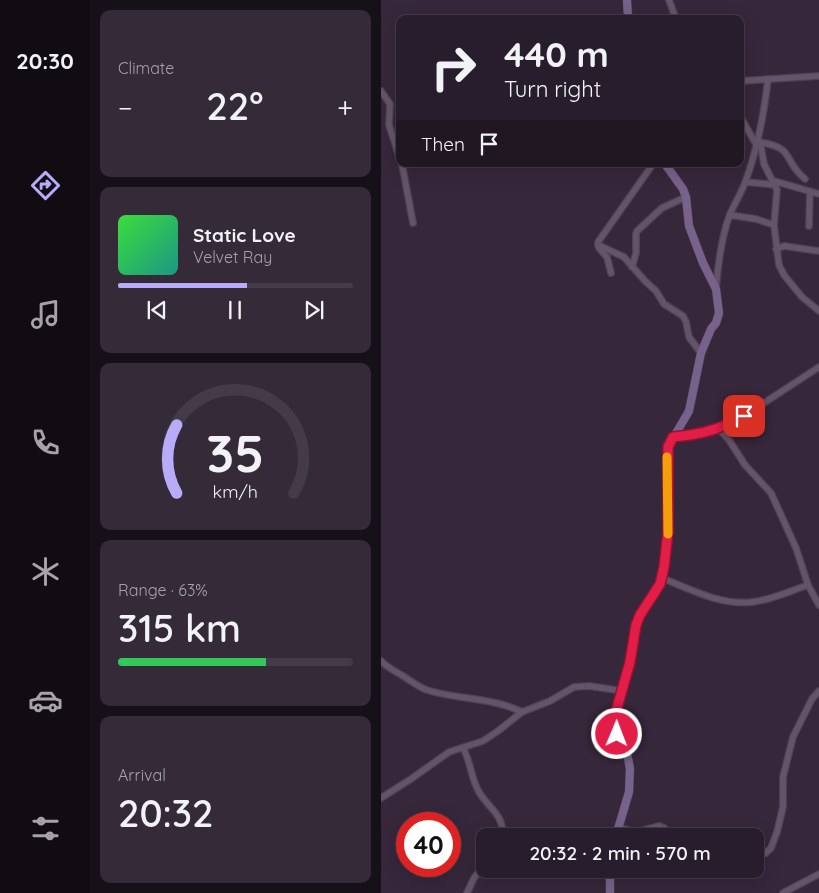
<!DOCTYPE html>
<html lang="en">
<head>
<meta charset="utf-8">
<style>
	body { margin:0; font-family:Quicksand,sans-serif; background:#342a38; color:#f1f3f6; height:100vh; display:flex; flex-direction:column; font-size:19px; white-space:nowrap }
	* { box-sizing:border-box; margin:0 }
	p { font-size:16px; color:#a5a2a9 }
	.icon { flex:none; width:28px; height:28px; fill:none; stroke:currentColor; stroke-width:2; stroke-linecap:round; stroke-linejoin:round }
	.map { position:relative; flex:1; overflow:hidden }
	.sheet { display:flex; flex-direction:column; gap:10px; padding:10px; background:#161018; width:291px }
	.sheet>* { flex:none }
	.guide { position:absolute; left:15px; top:15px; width:348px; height:152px; border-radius:10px; box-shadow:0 5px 20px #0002,0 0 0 1px #443b48; background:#281d2c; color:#f1f3f6; overflow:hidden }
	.speed { position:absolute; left:15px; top:812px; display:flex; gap:10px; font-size:25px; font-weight:700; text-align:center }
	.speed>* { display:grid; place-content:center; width:65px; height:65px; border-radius:50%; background:#281d2c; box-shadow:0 5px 20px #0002,0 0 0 1px #443b48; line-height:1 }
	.speed .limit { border:8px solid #d22; background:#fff; color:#111 }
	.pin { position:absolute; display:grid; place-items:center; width:42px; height:42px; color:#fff; margin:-21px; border-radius:10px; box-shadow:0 2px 8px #0006 }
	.me { position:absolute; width:55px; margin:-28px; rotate:1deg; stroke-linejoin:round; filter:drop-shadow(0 0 4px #0008) }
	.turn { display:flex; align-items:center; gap:18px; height:105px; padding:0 25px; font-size:22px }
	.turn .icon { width:65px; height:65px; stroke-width:2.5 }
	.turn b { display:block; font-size:35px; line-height:42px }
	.then { display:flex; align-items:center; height:48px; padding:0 25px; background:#0003; gap:10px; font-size:19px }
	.big { font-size:38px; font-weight:600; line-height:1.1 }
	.sheet .widget { flex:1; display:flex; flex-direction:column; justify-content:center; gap:8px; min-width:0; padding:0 18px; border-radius:10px; background:#342a38 }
	.sheet .dial { align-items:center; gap:0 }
	.dial svg { height:130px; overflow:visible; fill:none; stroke:#443b48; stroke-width:7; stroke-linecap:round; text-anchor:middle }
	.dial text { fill:#f1f3f6; stroke:none }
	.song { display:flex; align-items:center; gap:15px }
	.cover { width:60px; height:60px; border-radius:8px; background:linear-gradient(135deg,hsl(120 70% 55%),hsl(170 70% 35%)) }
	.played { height:5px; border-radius:2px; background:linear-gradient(90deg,#b8abf7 55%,#443b48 55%) }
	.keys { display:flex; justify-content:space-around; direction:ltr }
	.heat { display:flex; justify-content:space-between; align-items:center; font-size:28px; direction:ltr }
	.charge { height:8px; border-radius:4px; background:linear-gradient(90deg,#34c759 63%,#443b48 0) }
	.trip { position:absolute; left:95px; top:828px; width:288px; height:50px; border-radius:10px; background:#281d2c; box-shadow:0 5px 20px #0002,0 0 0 1px #443b48; font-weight:600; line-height:50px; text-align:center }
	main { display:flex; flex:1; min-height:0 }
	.dock { display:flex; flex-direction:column; width:90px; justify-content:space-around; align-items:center; background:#100c12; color:#a5a2a9 }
	.dock .icon { width:35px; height:35px }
	.dock .current { color:#b8abf7 }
	.dock b { font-size:22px; color:#f1f3f6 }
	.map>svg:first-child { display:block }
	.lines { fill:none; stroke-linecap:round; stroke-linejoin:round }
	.street-casing { stroke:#4f4253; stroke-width:8 }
	.secondary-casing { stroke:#4f4253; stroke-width:9 }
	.street { stroke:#645469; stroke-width:5.5 }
	.secondary { stroke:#76628a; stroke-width:8 }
	.route-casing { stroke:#92132f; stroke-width:12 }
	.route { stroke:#e11d48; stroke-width:9 }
	.slow { stroke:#f59e0b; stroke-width:9 }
</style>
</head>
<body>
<main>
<nav class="dock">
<b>20:30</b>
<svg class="icon current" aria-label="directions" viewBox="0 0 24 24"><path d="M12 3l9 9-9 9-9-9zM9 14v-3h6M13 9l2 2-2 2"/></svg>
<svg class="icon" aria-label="music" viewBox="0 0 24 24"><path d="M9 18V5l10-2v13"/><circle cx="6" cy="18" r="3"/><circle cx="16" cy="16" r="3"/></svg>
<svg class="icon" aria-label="phone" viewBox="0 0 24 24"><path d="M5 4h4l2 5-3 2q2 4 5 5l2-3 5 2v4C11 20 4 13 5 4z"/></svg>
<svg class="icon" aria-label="climate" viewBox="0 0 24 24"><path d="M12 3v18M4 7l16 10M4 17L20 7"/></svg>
<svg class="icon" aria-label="car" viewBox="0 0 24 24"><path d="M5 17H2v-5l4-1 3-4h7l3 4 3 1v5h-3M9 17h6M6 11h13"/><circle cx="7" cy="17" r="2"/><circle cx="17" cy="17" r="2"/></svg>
<svg class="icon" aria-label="filters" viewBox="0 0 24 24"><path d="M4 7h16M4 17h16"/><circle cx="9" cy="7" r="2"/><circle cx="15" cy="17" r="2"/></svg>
</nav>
<section class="sheet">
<div class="widget"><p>Climate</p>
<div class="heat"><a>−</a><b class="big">22°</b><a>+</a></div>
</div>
<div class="widget">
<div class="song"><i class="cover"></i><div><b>Static Love</b><p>Velvet Ray</p></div></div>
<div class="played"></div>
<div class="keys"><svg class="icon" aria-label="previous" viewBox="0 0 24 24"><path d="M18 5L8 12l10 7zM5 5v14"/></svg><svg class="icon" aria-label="pause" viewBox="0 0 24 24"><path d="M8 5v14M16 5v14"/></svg><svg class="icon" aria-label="next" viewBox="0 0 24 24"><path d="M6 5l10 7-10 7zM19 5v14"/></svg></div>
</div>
<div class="widget dial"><svg viewBox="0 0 100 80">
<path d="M14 69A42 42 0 1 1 86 69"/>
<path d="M14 69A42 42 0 0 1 14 27" stroke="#b8abf7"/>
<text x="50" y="56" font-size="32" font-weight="700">35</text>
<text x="50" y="72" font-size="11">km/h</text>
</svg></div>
<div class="widget"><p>Range · 63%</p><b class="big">315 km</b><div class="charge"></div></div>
<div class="widget"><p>Arrival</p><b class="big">20:32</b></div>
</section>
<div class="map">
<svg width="438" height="893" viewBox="0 0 438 893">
	<rect width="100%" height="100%" fill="#36273a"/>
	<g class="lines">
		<g class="street-casing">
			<g id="street">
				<path d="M288 0 295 19"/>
				<path d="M359 81 438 76"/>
				<path d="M0 91 9 104 8 125 19 159"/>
				<path d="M359 116 376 146"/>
				<path d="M377 142C415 147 401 160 424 179"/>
				<path d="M379 142 383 164 396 190 393 225 398 265 403 275 421 297 438 311"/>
				<path d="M21 164 32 223"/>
				<path d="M393 181 438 194"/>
				<path d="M365 182 395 185"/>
				<path d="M349 215 375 219 393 225"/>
				<path d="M428 226 429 192"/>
				<path d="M217 245 243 257 264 281 275 291 283 304 302 316 305 322 308 337 320 353"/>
				<path d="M395 249 403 246 438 251"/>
				<path d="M251 267 255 253V234L256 231 281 208 305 197"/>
				<path d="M230 273 226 257 218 248 217 242 272 164"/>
				<path d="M335 289C337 264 340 238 349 214 354 203 361 192 365 180 377 147 383 114 387 79"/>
				<path d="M338 429 348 440 364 465 390 493 415 548 427 585 438 605"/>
				<path d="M292 437 324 433 338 429 363 416 438 367"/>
				<path d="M281 578C309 589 340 606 371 602 390 600 409 591 427 585"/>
				<path d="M0 661C7 668 14 671 22 676 30 681 37 687 46 690 77 700 111 697 141 712"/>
				<path d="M82 748C90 762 90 779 98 792 107 808 124 815 121 836"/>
				<path d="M0 798 30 779 68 752 102 741 117 731 141 712 169 701 193 687 208 686 242 691"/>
				<path d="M238 828 255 832 278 826 283 828 287 834 291 836"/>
				<path d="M374 852 381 854 385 853 390 848 396 832 402 807V777L412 737 431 699 438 691"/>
				<path d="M86 893 93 878 104 864"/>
				<path d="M402 893 438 874"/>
			</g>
		</g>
		<g class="secondary-casing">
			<g id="secondary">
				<path d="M246 0 247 19"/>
				<path d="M235 836 248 792 249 769 247 758 236 734 235 717 249 662 255 625 259 615 275 590 281 578 287 532V447L308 411 320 353 330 329 335 323 338 313 335 289 322 263 308 226 305 197 302 189 284 164"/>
				<path d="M229 869V893"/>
			</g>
		</g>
		<use href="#street" class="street"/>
		<use href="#secondary" class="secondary"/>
	</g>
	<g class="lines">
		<g class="route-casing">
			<path id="route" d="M236 734V708L249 662 255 625 259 615 279 584 283 567 287 532V447L292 437C322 434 337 430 363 416"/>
		</g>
		<use href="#route" class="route"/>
		<path class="slow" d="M286 457 287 534"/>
	</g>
</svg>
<div class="speed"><div class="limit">40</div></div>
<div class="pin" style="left:363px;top:416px;background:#d93025"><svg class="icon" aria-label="arrive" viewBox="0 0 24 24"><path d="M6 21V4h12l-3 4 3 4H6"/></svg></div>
<svg class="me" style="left:236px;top:734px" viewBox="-20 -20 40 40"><circle r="17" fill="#e11d48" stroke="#fff" stroke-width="3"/><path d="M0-11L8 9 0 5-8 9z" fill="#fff"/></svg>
<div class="trip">20:32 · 2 min · 570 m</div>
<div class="guide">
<div class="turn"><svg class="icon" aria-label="right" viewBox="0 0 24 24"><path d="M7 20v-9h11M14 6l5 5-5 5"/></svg><div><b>440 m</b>Turn right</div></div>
<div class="then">Then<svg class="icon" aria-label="arrive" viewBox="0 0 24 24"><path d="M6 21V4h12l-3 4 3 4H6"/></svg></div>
</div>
</div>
</main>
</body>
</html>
